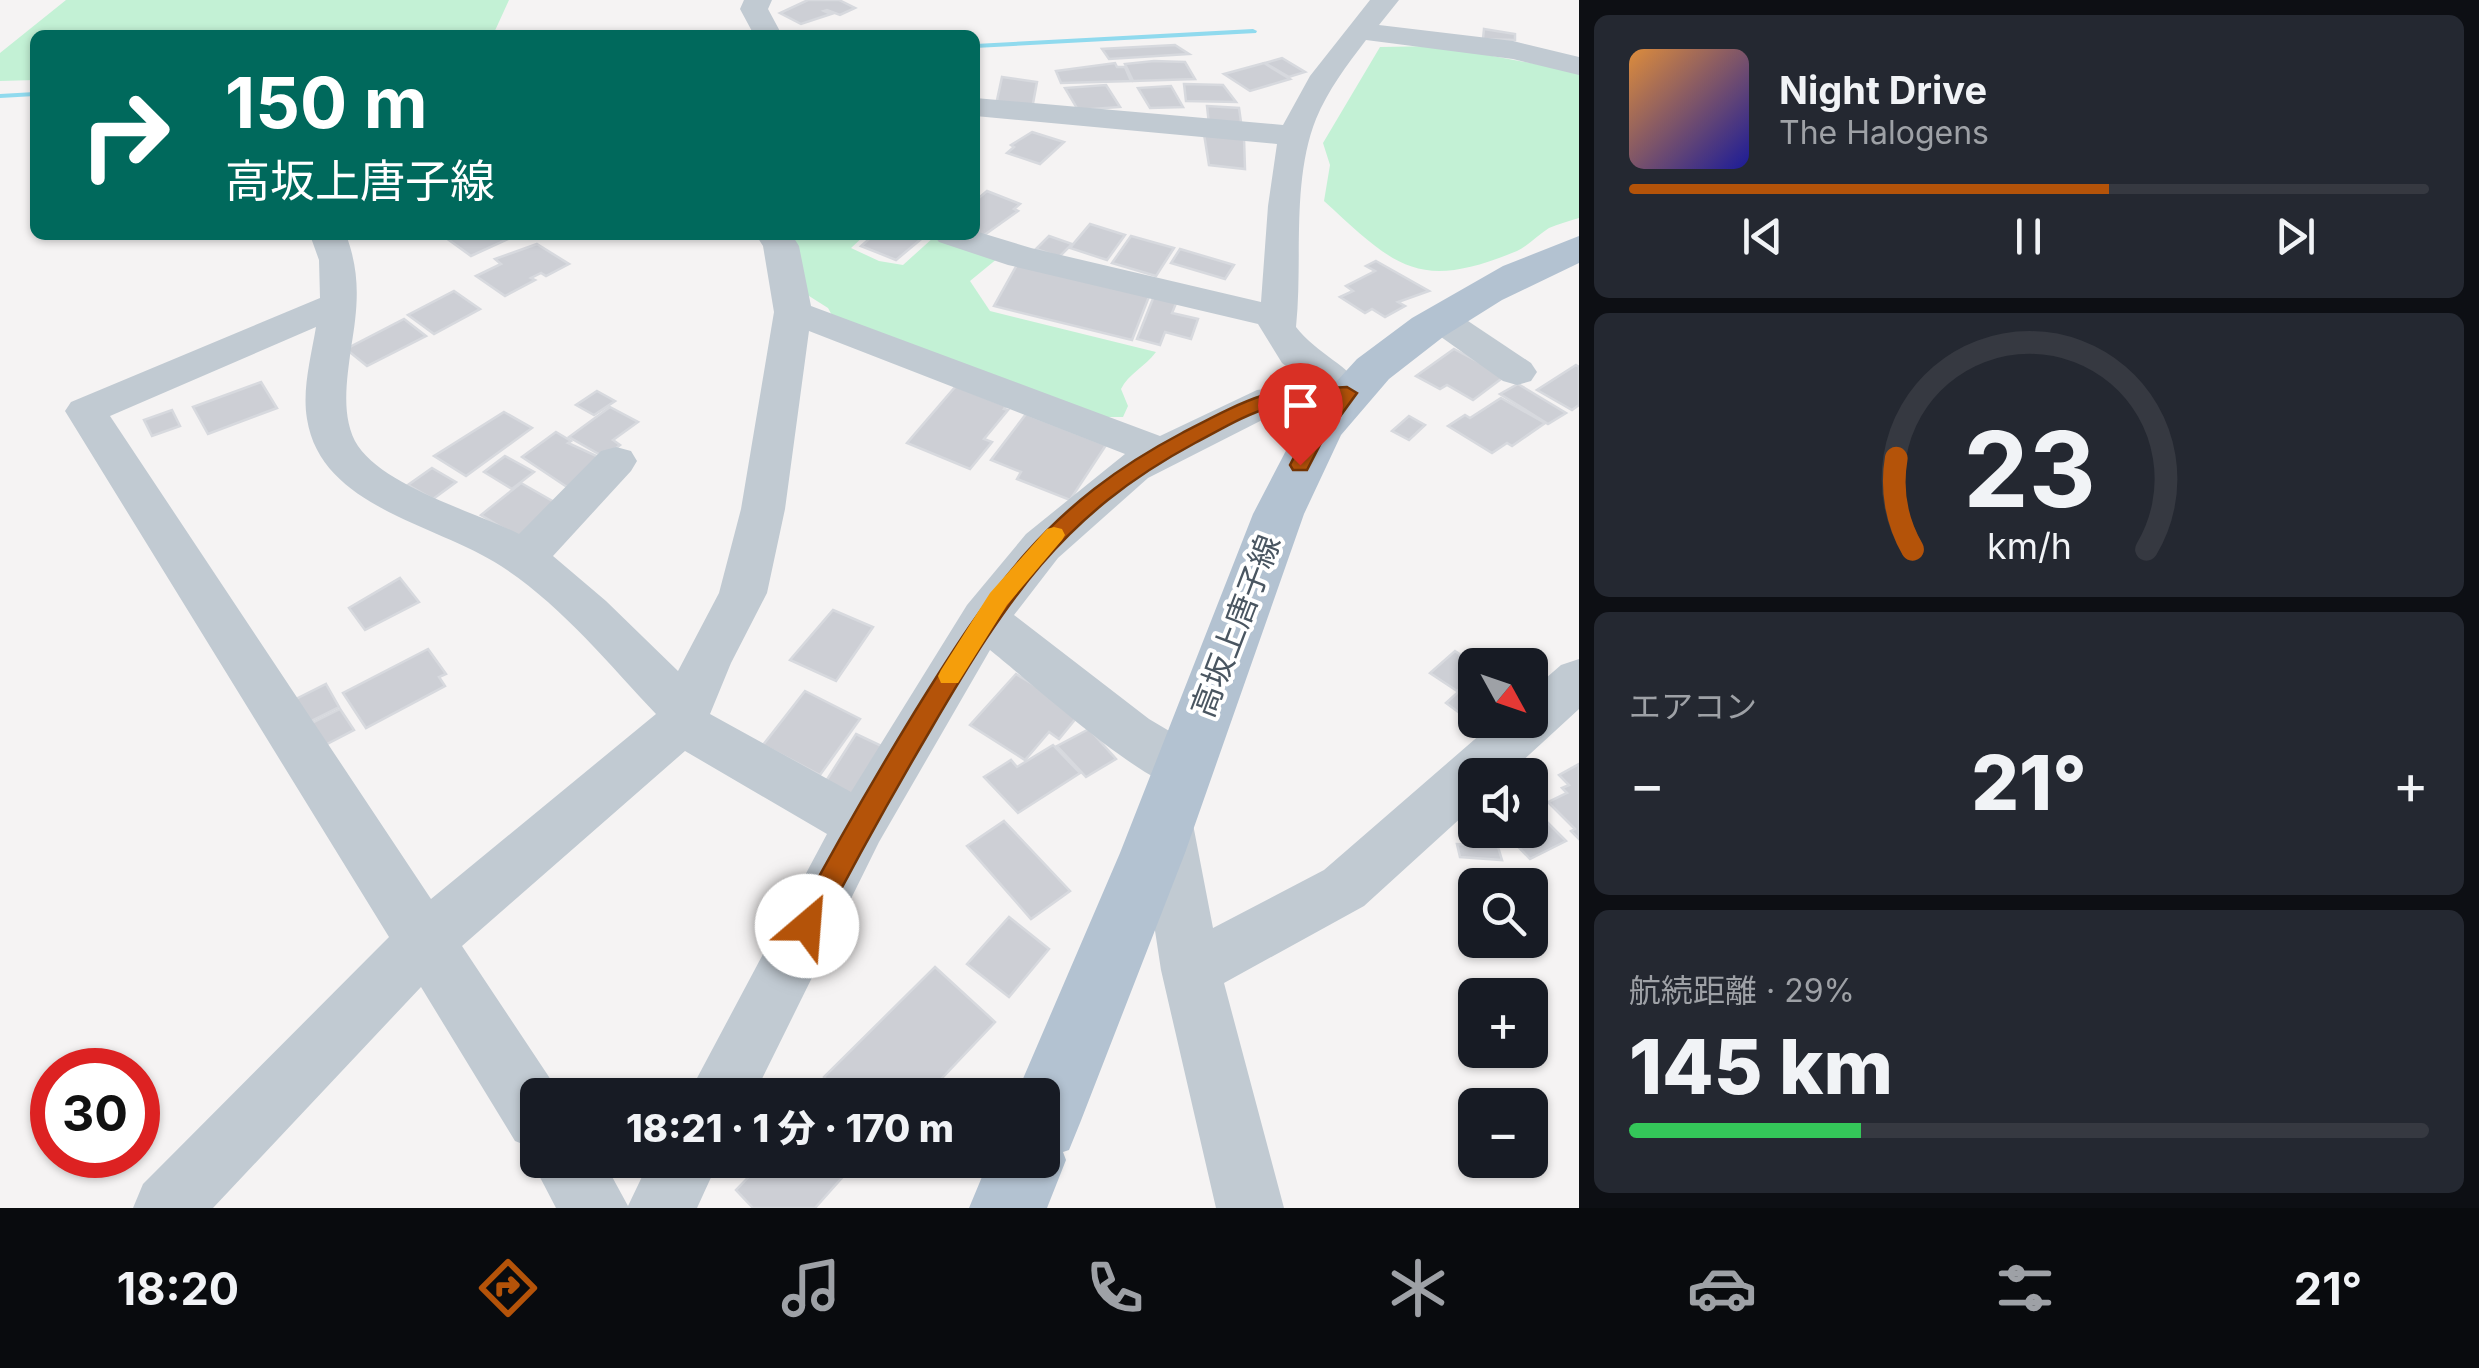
<!DOCTYPE html>
<html lang="ja">
<head>
<meta charset="utf-8">
<style>
	body { margin:0; font-family:Inter,"Noto Sans JP",sans-serif; background:#242831; color:#f1f3f6; height:100vh; display:flex; flex-direction:column; font-size:38px; white-space:nowrap }
	* { box-sizing:border-box; margin:0 }
	p { font-size:32px; color:#9ea1a6 }
	.icon { flex:none; width:55px; height:55px; fill:none; stroke:currentColor; stroke-width:2; stroke-linecap:round; stroke-linejoin:round }
	.map { position:relative; flex:1; overflow:hidden }
	.details { display:flex; flex-direction:column; gap:15px; padding:15px; background:#0d0f14; width:900px }
	.details>* { flex:none }
	.banner { position:absolute; left:30px; top:30px; width:950px; height:210px; border-radius:15px; box-shadow:0 2px 8px #0004; background:#00695c; color:#fff; overflow:hidden }
	.needle { width:65px; rotate:130deg }
	.tools { position:absolute; left:1458px; top:648px; display:grid; gap:20px }
	.tools a { display:grid; place-items:center; width:90px; height:90px; border-radius:15px; background:#171b24; box-shadow:0 2px 8px #0004; font-size:50px }
	.speed { position:absolute; left:30px; top:1048px; display:flex; gap:20px; font-size:50px; font-weight:700; text-align:center }
	.speed>* { display:grid; place-content:center; width:130px; height:130px; border-radius:50%; background:#171b24; box-shadow:0 2px 8px #0004; line-height:1 }
	.speed .limit { border:15px solid #d22; background:#fff; color:#111 }
	.pin { position:absolute; display:grid; place-items:center; width:85px; height:85px; color:#fff; margin:-102px -42px; border-radius:50% 50% 50% 0; rotate:-45deg; box-shadow:0 0 10px #0007 }
	.pin .icon { rotate:45deg }
	.me { position:absolute; width:110px; margin:-55px; rotate:27deg; stroke-linejoin:round; filter:drop-shadow(0 0 8px #0008) }
	.turn { display:flex; align-items:center; gap:35px; height:210px; padding:0 30px; font-size:45px }
	.turn .icon { width:130px; height:130px; stroke-width:2.5 }
	.turn b { display:block; font-size:70px; line-height:85px }
	.big { font-size:75px; font-weight:800; line-height:1.1 }
	.details .widget { flex:1; display:flex; flex-direction:column; justify-content:center; gap:15px; min-width:0; padding:0 35px; border-radius:15px; background:#242831 }
	.details .dial { align-items:center; gap:0 }
	.dial svg { height:260px; overflow:visible; fill:none; stroke:#363941; stroke-width:7; stroke-linecap:round; text-anchor:middle }
	.dial text { fill:#f1f3f6; stroke:none }
	.song { display:flex; align-items:center; gap:30px }
	.cover { width:120px; height:120px; border-radius:15px; background:linear-gradient(135deg,hsl(30 70% 55%),hsl(240 70% 35%)) }
	.played { height:10px; border-radius:5px; background:linear-gradient(90deg,#b45309 60%,#363941 60%) }
	.keys { display:flex; justify-content:space-around; direction:ltr }
	.heat { display:flex; justify-content:space-between; align-items:center; font-size:55px; direction:ltr }
	.charge { height:15px; border-radius:8px; background:linear-gradient(90deg,#34c759 29%,#363941 0) }
	.trip { position:absolute; left:520px; top:1078px; width:540px; height:100px; border-radius:15px; background:#171b24; box-shadow:0 2px 8px #0004; font-weight:800; line-height:100px; text-align:center }
	.tabs { display:flex; height:160px; justify-content:space-around; align-items:center; background:#090b0e; color:#9ea1a6 }
	.tabs .icon { width:70px; height:70px }
	.tabs .selected { color:#b45309 }
	.tabs b { font-size:45px; color:#f1f3f6 }
	main { display:flex; flex:1; min-height:0 }
	.map>svg:first-child { display:block }
	.green { fill:#c3f1d5 }
	.lines { fill:none; stroke-linecap:round; stroke-linejoin:round }
	.stream { fill:#90daee; fill-rule:evenodd }
	.building { fill:#cdcfd5; stroke:#d7d9de; stroke-width:2.5 }
	.minor { fill:#c1cad2; fill-rule:evenodd }
	.major { fill:#b3c2d1; fill-rule:evenodd }
	.route { fill:#b45309; stroke:#753606; stroke-width:2.5 }
	.slow { fill:#f59e0b }
	.labels { text-anchor:middle; stroke-width:8; stroke-linejoin:round; paint-order:stroke }
	.street-label { font-size:32px; fill:#4a5661; stroke:#fff }
</style>
</head>
<body>
<main>
<div class="map">
<svg width="1579" height="1208" viewBox="0 0 1579 1208">
	<rect width="100%" height="100%" fill="#f5f3f3"/>
	<g class="green">
		<path d="M66 0H509L493 35H35V80L0 81V53Z"/>
		<path d="M1439 46 1579 72V218C1569 221 1558 224 1549 228 1538 235 1529 245 1517 251 1418 292 1396 267 1324 201L1330 165 1323 143 1380 47Z"/>
		<path d="M790 235H865L851 248 879 261 903 265 934 237 998 258 970 281 990 311 1156 352C1145 367 1128 374 1121 389L1128 406 1123 417H1102L834 319 828 308 798 289Z"/>
	</g>
	<g class="lines">
		<g class="stream">
			<path d="M1253 29 1257 31 1256 33 975 48V44Z"/>
			<path d="M35 92V96L0 98V94Z"/>
		</g>
	</g>
	<g class="building">
		<path d="M808 0H839L855 8 840 15 827 10 824 11 831 14 801 24 780 13Z"/>
		<path d="M1484 29 1515 34V40L1483 39Z"/>
		<path d="M1175 45 1189 54 1109 59 1102 49Z"/>
		<path d="M1282 58 1305 72 1289 77 1265 63Z"/>
		<path d="M1154 61 1185 62 1195 79 1133 81 1125 64Z"/>
		<path d="M1115 63 1117 67H1125L1131 81 1061 83 1056 71Z"/>
		<path d="M1264 63 1290 79 1250 91 1224 74Z"/>
		<path d="M1002 77 1037 82 1032 109 996 105Z"/>
		<path d="M1184 84 1223 85 1236 102 1186 101Z"/>
		<path d="M1106 85 1120 107 1078 110 1065 88Z"/>
		<path d="M1171 86 1183 107 1150 108 1138 88Z"/>
		<path d="M1207 106 1239 108 1241 122 1209 124Z"/>
		<path d="M1032 132 1064 142 1040 164 1007 153 1014 147 1011 145Z"/>
		<path d="M1204 134 1244 138 1245 169 1209 165Z"/>
		<path d="M987 191 1020 204 1014 209 1018 211 980 238 973 235 975 201Z"/>
		<path d="M1090 224 1125 235 1107 260 1070 248Z"/>
		<path d="M442 235H517L471 256Z"/>
		<path d="M874 235H926L896 260 861 246Z"/>
		<path d="M1049 236 1072 244 1059 257 1036 249Z"/>
		<path d="M1131 236 1174 248 1156 276 1112 263Z"/>
		<path d="M537 244 569 264 546 276 541 273 531 278 535 280 505 296 476 276 501 264 495 259Z"/>
		<path d="M1180 249 1234 265 1225 279 1171 263Z"/>
		<path d="M1376 261 1429 291 1398 302 1405 306 1385 317 1372 309 1365 313 1340 297 1353 291 1346 286 1375 271 1366 266Z"/>
		<path d="M1018 263 1150 294 1132 340 994 306Z"/>
		<path d="M454 291 480 309 434 334 408 315Z"/>
		<path d="M1154 296 1177 301 1172 313 1198 319 1191 339 1165 332 1160 345 1137 339Z"/>
		<path d="M404 319 426 336 367 366 346 349Z"/>
		<path d="M1454 349 1505 376 1473 400 1447 385 1440 389 1416 376Z"/>
		<path d="M1576 365 1579 367V405L1572 410 1537 390Z"/>
		<path d="M261 382 277 408 208 434 193 407Z"/>
		<path d="M1518 384 1566 413 1548 424 1500 394Z"/>
		<path d="M956 386 1006 406 1004 409 1008 410 984 439 992 442 970 469 907 443Z"/>
		<path d="M597 391 615 401 594 415 576 405Z"/>
		<path d="M1501 398 1545 423 1512 446 1507 443 1492 453 1448 426 1465 415 1470 418Z"/>
		<path d="M610 407 638 422 613 440 620 445 604 457 569 437Z"/>
		<path d="M172 410 180 426 152 436 144 420Z"/>
		<path d="M504 412 532 428 466 476 434 456Z"/>
		<path d="M1026 414 1106 445 1070 500 1017 479 1021 472 991 460Z"/>
		<path d="M1409 416 1425 425 1409 440 1392 431Z"/>
		<path d="M556 432 571 441 568 443 603 459 567 487 522 457Z"/>
		<path d="M505 456 534 472 512 489 484 472Z"/>
		<path d="M432 468 456 482 433 499 408 485Z"/>
		<path d="M521 483 561 506 521 539 481 515Z"/>
		<path d="M400 578 419 602 365 630 349 608Z"/>
		<path d="M833 610 873 627 836 681 790 660Z"/>
		<path d="M428 649 446 674 439 677 445 686 366 728 343 693Z"/>
		<path d="M1455 651 1476 665 1475 675 1457 691 1430 673Z"/>
		<path d="M1016 674 1062 702 1077 717 1059 739 1049 732 1025 760 970 725Z"/>
		<path d="M1475 677V720H1496L1484 731 1446 703Z"/>
		<path d="M326 684 339 707 307 723 294 700Z"/>
		<path d="M805 691 860 719 820 775 763 745Z"/>
		<path d="M340 709 354 730 323 746 310 724Z"/>
		<path d="M1089 729 1116 759 1086 777 1057 746Z"/>
		<path d="M856 734 888 749 853 805 821 789Z"/>
		<path d="M1053 745 1080 773 1018 813 984 777 1011 760 1017 767Z"/>
		<path d="M1579 764V839L1571 831 1575 829 1548 802 1567 793 1562 788 1569 785 1559 775Z"/>
		<path d="M1530 805 1566 841 1530 859 1502 830H1530Z"/>
		<path d="M1004 821 1070 891 1031 919 967 846Z"/>
		<path d="M1457 844 1498 847 1502 860 1460 857Z"/>
		<path d="M1009 917 1049 949 1009 997 967 964Z"/>
		<path d="M935 967 995 1022 926 1095H841L824 1077Z"/>
		<path d="M765 1160H854L856 1162 815 1208H753L736 1190Z"/>
	</g>
	<g class="lines">
		<g class="minor">
			<path d="M744 0H772L768 9 782 35H754L740 9Z"/>
			<path d="M1370 0H1399L1379 25 1513 41 1579 57V75L1513 59 1366 40C1347 65 1328 90 1316 119 1291 182 1303 261 1296 327 1316 353 1350 366 1367 393L1361 402 1278 412 1148 478 1058 558 1014 615 1149 719 1203 751 1210 767 1203 783C1195 785 1188 789 1180 788 1139 781 1028 680 990 650L879 842 754 1095H688L827 834 685 751 462 946 561 1095H538V1160H603L628 1206 650 1160H719L697 1208H556L531 1160 535 1149 515 1141 421 987 213 1208H133L143 1184 389 937 65 411 71 402 320 298 319 260 310 235H346C361 274 358 307 351 348 347 379 340 418 358 446 386 487 475 512 519 534L601 451 616 447 631 451 637 461 631 471 553 556 606 601 678 671 719 593 741 509 774 312 763 246 756 235H792L799 246 811 306 1160 436 1257 390 1308 383 1282 363 1258 324 1008 265 939 242 933 235H975V231L1031 248 1261 302 1268 206 1277 144 975 116V98L1283 125 1310 76ZM316 327C311 357 302 389 307 419 321 508 437 524 501 566 560 604 608 663 656 714L431 899 110 416ZM809 331 1125 454 1026 534 967 605 851 792 710 714 731 663 767 593 785 509Z"/>
			<path d="M1440 308 1453 311 1531 363 1537 372 1531 381 1517 385 1503 381 1427 327 1421 319 1427 311Z"/>
			<path d="M1579 659V709L1507 775H1475V805L1364 906 1224 983 1284 1208H1216L1161 970 1138 819 1146 802 1165 795 1184 802 1192 819 1213 928 1324 870 1497 720H1530V692L1561 665Z"/>
		</g>
		<path class="major" d="M1579 236V263L1502 300 1443 337 1389 379 1341 435 1304 514 1185 853 1080 1123 1069 1150 1063 1152 1066 1160 1047 1208H969L989 1160H1042V1095H1016L1120 853 1253 514 1303 418 1357 359 1412 318 1503 266Z"/>
	</g>
	<path class="route" d="M1347 387 1357 393 1322 441 1307 470H1293L1290 465 1306 434 1331 401C1312 402 1289 401 1271 407 1244 415 1220 430 1195 443 1061 515 1006 601 931 729 891 797 853 865 817 935L807 939 797 935 793 926 797 917C834 848 873 780 914 713 992 587 1047 504 1182 433 1209 419 1236 404 1264 395 1289 387 1321 389 1347 387Z"/>
	<path class="slow" d="M1054 527 1062 529 1065 535 1062 540 1007 605 958 683H941L938 676 941 670 990 593 1047 529Z"/>
	<g class="labels">
		<g class="street-label">
			<text transform="translate(1236 626) rotate(-69)" y="11">高坂上唐子線</text>
		</g>
	</g>
</svg>
<div class="tools">
<a><svg class="needle" viewBox="-14 -14 28 28"><path d="M0-13l5 13h-10z" fill="#e53935"/><path d="M0 13l5-13h-10z" fill="#9ea1a6"/></svg></a>
<a><svg class="icon" aria-label="sound" viewBox="0 0 24 24"><path d="M4 9h4l5-4v14l-5-4H4zM17 9q2 3 0 6"/></svg></a>
<a><svg class="icon" aria-label="search" viewBox="0 0 24 24"><circle cx="10" cy="10" r="6"/><path d="M15 15l6 6"/></svg></a>
<a>+</a>
<a>−</a>
</div>
<div class="speed"><div class="limit">30</div></div>
<div class="pin" style="left:1300px;top:465px;background:#d93025"><svg class="icon" aria-label="arrive" viewBox="0 0 24 24"><path d="M6 21V4h12l-3 4 3 4H6"/></svg></div>
<svg class="me" style="left:807px;top:926px" viewBox="-20 -20 40 40"><circle r="19" fill="#fff"/><path d="M0-13L10 11 0 6-10 11z" fill="#b45309"/></svg>
<div class="trip">18:21 · 1 分 · 170 m</div>
<div class="banner">
<div class="turn"><svg class="icon" aria-label="right" viewBox="0 0 24 24"><path d="M7 20v-9h11M14 6l5 5-5 5"/></svg><div><b>150 m</b>高坂上唐子線</div></div>
</div>
</div>
<section class="details">
<div class="widget">
<div class="song"><i class="cover"></i><div><b>Night Drive</b><p>The Halogens</p></div></div>
<div class="played"></div>
<div class="keys"><svg class="icon" aria-label="previous" viewBox="0 0 24 24"><path d="M18 5L8 12l10 7zM5 5v14"/></svg><svg class="icon" aria-label="pause" viewBox="0 0 24 24"><path d="M8 5v14M16 5v14"/></svg><svg class="icon" aria-label="next" viewBox="0 0 24 24"><path d="M6 5l10 7-10 7zM19 5v14"/></svg></div>
</div>
<div class="widget dial"><svg viewBox="0 0 100 80">
<path d="M14 69A42 42 0 1 1 86 69"/>
<path d="M14 69A42 42 0 0 1 9 41" stroke="#b45309"/>
<text x="50" y="56" font-size="32" font-weight="700">23</text>
<text x="50" y="72" font-size="11">km/h</text>
</svg></div>
<div class="widget"><p>エアコン</p>
<div class="heat"><a>−</a><b class="big">21°</b><a>+</a></div>
</div>
<div class="widget"><p>航続距離 · 29%</p><b class="big">145 km</b><div class="charge"></div></div>
</section>
</main>
<nav class="tabs">
<b>18:20</b>
<svg class="icon selected" aria-label="directions" viewBox="0 0 24 24"><path d="M12 3l9 9-9 9-9-9zM9 14v-3h6M13 9l2 2-2 2"/></svg>
<svg class="icon" aria-label="music" viewBox="0 0 24 24"><path d="M9 18V5l10-2v13"/><circle cx="6" cy="18" r="3"/><circle cx="16" cy="16" r="3"/></svg>
<svg class="icon" aria-label="phone" viewBox="0 0 24 24"><path d="M5 4h4l2 5-3 2q2 4 5 5l2-3 5 2v4C11 20 4 13 5 4z"/></svg>
<svg class="icon" aria-label="climate" viewBox="0 0 24 24"><path d="M12 3v18M4 7l16 10M4 17L20 7"/></svg>
<svg class="icon" aria-label="car" viewBox="0 0 24 24"><path d="M5 17H2v-5l4-1 3-4h7l3 4 3 1v5h-3M9 17h6M6 11h13"/><circle cx="7" cy="17" r="2"/><circle cx="17" cy="17" r="2"/></svg>
<svg class="icon" aria-label="filters" viewBox="0 0 24 24"><path d="M4 7h16M4 17h16"/><circle cx="9" cy="7" r="2"/><circle cx="15" cy="17" r="2"/></svg>
<b>21°</b>
</nav>
</body>
</html>
